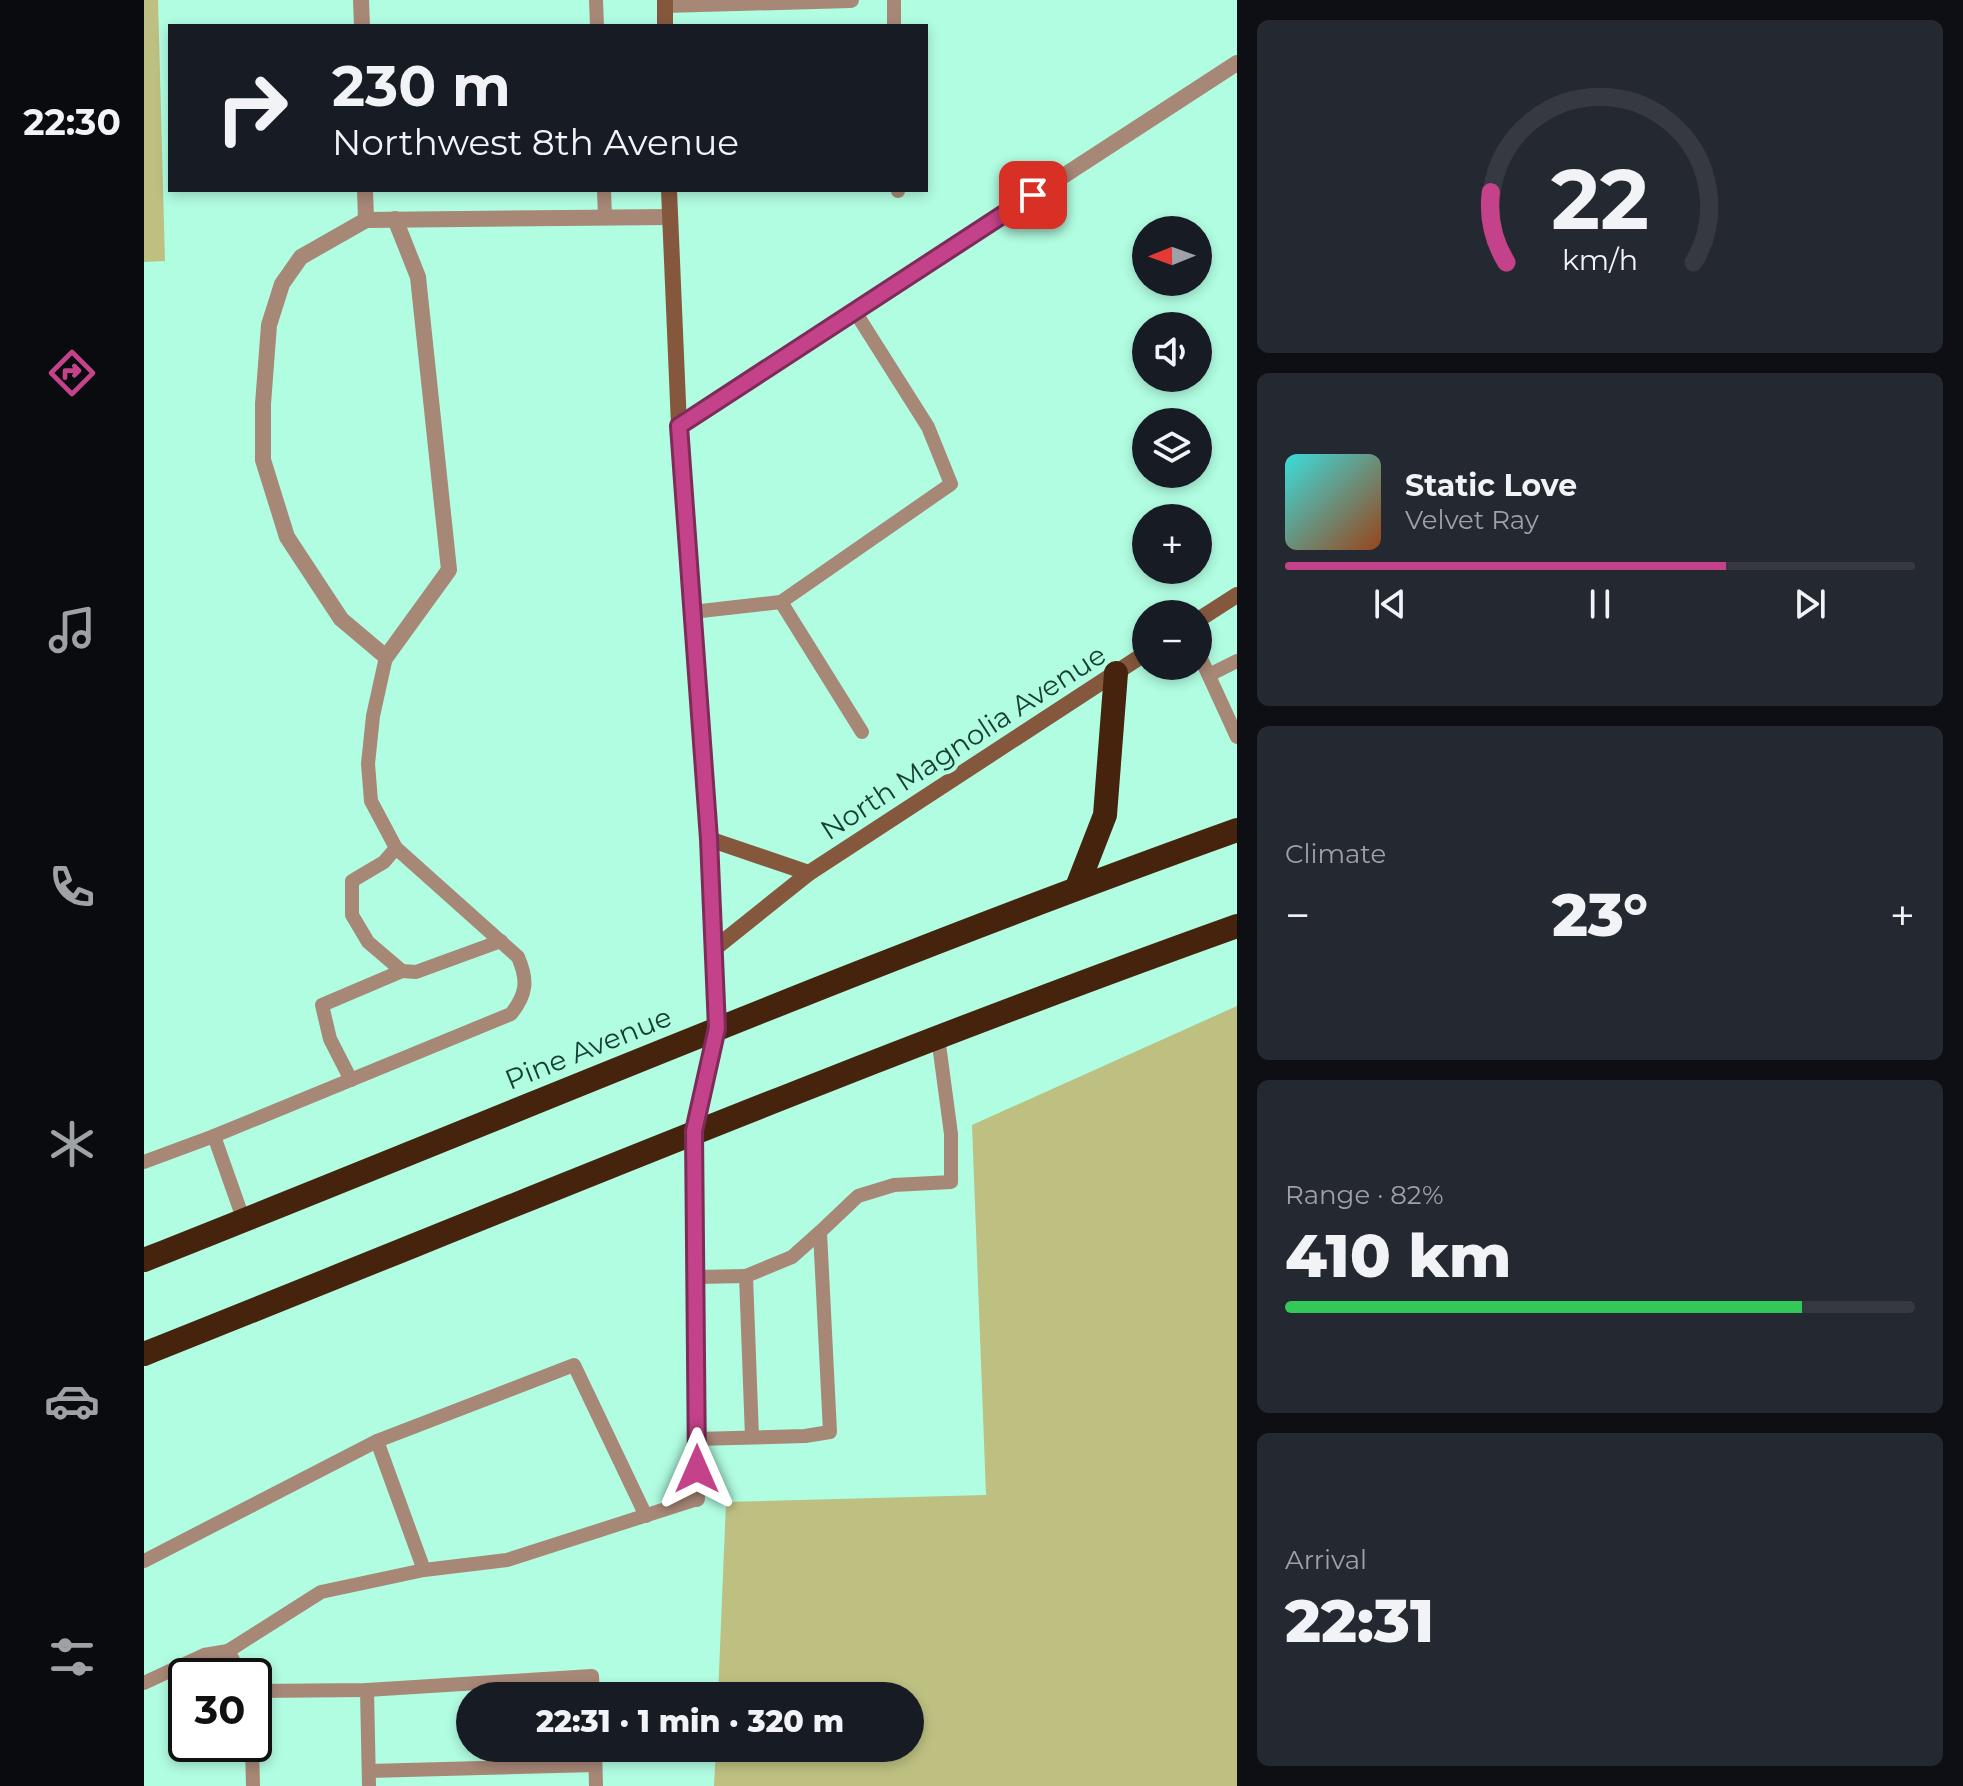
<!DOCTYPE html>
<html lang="en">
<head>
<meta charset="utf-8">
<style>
	body { margin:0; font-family:Montserrat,sans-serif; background:#242831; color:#f1f3f6; height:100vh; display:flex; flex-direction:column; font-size:30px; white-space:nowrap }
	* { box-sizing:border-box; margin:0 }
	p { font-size:26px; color:#9ea1a6 }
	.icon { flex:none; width:44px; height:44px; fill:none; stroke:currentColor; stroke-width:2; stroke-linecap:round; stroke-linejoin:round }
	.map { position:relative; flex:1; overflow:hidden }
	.details { display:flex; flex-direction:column; gap:20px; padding:20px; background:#0d0f14; width:726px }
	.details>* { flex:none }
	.banner { position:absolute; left:24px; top:24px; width:760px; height:168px; border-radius:0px; box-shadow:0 4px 12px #0003; background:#171b24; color:#f1f3f6; overflow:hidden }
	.needle { width:52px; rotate:269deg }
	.controls { position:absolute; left:988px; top:216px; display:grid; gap:16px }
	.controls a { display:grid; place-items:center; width:80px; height:80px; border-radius:50%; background:#171b24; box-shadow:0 4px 12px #0003; font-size:40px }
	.speed { position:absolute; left:24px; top:1658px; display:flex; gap:16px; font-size:40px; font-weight:700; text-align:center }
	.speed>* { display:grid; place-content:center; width:104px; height:104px; border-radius:50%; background:#171b24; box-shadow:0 4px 12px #0003; line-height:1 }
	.speed .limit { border:4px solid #111; border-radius:12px; background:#fff; color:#111 }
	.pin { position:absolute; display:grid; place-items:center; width:68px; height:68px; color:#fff; margin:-34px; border-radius:16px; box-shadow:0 4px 12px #0006 }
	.me { position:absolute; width:88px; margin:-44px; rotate:0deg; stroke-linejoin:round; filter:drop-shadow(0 0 6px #0008) }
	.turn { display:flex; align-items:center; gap:28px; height:168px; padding:0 32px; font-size:36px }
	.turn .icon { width:104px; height:104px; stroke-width:2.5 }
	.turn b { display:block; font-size:56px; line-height:68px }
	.big { font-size:60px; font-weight:800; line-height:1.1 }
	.details .card { flex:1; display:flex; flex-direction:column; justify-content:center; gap:12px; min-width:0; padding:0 28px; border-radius:12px; background:#242831 }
	.details .dial { align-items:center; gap:0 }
	.dial svg { height:208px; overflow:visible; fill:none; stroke:#363941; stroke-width:7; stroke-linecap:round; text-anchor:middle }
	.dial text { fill:#f1f3f6; stroke:none }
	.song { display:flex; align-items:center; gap:24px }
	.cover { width:96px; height:96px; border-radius:12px; background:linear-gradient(135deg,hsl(180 70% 55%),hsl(20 70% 35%)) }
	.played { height:8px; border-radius:4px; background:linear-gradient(90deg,#c44289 70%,#363941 70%) }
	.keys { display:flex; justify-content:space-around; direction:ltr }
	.heat { display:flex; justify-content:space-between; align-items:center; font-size:44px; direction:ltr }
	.charge { height:12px; border-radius:6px; background:linear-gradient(90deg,#34c759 82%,#363941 0) }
	.trip { position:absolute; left:312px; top:1682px; width:468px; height:80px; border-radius:40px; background:#171b24; box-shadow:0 4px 12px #0003; font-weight:800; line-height:80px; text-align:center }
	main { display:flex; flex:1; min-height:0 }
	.tabs { display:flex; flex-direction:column; width:144px; justify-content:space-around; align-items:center; background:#090b0e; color:#9ea1a6 }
	.tabs .icon { width:56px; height:56px }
	.tabs .on { color:#c44289 }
	.tabs b { font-size:36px; color:#f1f3f6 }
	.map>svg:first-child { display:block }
	.green { fill:#bdc080 }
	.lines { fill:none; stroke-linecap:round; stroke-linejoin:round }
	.lane { stroke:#a78776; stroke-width:14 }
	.street { stroke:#a78776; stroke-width:16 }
	.secondary { stroke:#85583e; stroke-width:16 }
	.highway { stroke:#46230d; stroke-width:24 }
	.route-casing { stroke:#7f2b59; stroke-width:20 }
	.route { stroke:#c44289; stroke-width:14 }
	.labels { text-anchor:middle; stroke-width:8; stroke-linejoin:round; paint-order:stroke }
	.street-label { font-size:28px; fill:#153f32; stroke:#b1fde2 }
</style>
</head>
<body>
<main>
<nav class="tabs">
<b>22:30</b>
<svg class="icon on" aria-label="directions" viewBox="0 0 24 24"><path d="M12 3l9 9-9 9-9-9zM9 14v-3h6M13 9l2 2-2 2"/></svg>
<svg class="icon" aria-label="music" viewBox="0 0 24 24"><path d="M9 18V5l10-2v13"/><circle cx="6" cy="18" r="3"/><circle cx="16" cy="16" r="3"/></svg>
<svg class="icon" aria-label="phone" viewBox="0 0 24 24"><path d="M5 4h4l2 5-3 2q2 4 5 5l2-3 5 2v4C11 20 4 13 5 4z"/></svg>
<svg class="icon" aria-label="climate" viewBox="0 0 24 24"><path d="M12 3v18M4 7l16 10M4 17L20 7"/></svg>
<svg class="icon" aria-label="car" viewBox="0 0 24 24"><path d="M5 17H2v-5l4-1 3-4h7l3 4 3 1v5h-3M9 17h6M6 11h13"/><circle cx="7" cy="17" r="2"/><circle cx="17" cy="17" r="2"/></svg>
<svg class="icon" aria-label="filters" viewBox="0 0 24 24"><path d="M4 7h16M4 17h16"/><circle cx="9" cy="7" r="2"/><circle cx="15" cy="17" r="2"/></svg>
</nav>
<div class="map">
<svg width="1093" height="1786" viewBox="0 0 1093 1786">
	<rect width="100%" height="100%" fill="#b1fde2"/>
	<g class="green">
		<path d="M0 0H14L21 261 0 262Z"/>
		<path d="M1093 1006V1786H570L572 1748H766V1696H574L582 1502 842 1495 828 1125Z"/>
	</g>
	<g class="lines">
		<g class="lane">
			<path d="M452 0 453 26"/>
			<path d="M750 0V26"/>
			<path d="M460 190 461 217"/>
			<path d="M754 190V191"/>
			<path d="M637 602 718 732"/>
			<path d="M548 612 637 602 807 484 784 427 710 310"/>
			<path d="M1054 652 1093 737"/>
			<path d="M1065 675 1093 661"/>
			<path d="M252 848 240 862 208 881V915L224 942 258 971 272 972 357 941"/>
			<path d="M207 1080 186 1039 178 1005 258 971"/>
			<path d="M0 1162 70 1136"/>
			<path d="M100 1221 70 1136 367 1014C383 994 384 980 374 957L252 848 227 801 224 764 229 716 242 657"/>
			<path d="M552 1277 602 1276"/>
			<path d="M608 1437 602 1276 648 1257 676 1232"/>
			<path d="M552 1439 661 1436 686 1432 676 1232 714 1196 750 1185 807 1182V1134L794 1037"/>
			<path d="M233 1441 280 1570"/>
			<path d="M0 1561 233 1441 430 1365 502 1516"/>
			<path d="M84 1651 177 1592 280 1570 363 1560 553 1499"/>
			<path d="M0 1683 60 1655 84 1651 98 1676"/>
			<path d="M223 1690 225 1786"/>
			<path d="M110 1691 223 1690 448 1676 449 1696"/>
			<path d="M108 1744 109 1786"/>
			<path d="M451 1748 452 1786"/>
			<path d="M225 1771 451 1765"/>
		</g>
		<g class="street">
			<path d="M217 0 218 26"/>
			<path d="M521 5 707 0"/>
			<path d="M221 190 222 220 526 217"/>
			<path d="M222 220 157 257 138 284 125 325 119 404V460L143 537 197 619 242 657 305 570 274 277 251 219"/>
			<path d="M535 426 1093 63"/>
			<path d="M550 1131 553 1499"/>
		</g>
		<g class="secondary">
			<path d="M521 0V26"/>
			<path d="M525 190 535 426 565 839 573 1028 550 1131"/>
			<path d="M1054 620 1093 595"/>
			<path d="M565 839 665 873"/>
			<path d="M570 949 665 873 1002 653"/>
		</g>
		<g class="highway">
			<path d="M933 887 961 815 972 673"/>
			<path d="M0 1260C364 1116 724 962 1093 830"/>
			<path d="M0 1354C364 1209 724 1058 1093 926"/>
		</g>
	</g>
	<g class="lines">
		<g class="route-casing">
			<path id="route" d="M553 1469 550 1131 573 1028 565 839 535 426 889 195"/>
		</g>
		<use href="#route" class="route"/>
	</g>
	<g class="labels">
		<g class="street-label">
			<text transform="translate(819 742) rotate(-33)" y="10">North Magnolia Avenue</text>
			<text transform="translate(444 1048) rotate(-22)" y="10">Pine Avenue</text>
		</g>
	</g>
</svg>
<div class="controls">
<a><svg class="needle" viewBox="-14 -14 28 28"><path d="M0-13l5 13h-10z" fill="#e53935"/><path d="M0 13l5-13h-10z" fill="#9ea1a6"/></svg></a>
<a><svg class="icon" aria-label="sound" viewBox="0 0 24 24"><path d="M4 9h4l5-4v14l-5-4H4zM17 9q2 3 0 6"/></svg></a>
<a><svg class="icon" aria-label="layers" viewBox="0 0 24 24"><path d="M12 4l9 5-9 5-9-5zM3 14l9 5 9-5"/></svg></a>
<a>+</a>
<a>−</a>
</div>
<div class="speed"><div class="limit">30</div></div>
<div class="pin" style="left:889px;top:195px;background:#d93025"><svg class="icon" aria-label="arrive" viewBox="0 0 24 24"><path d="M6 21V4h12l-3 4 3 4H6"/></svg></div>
<svg class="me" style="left:553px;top:1469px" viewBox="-20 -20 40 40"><path d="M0-17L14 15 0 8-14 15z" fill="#c44289" stroke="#fff" stroke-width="4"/></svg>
<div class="trip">22:31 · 1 min · 320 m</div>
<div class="banner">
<div class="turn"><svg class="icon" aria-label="right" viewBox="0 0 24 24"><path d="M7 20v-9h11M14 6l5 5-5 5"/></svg><div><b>230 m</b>Northwest 8th Avenue</div></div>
</div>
</div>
<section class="details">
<div class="card dial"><svg viewBox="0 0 100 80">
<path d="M14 69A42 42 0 1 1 86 69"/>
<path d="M14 69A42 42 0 0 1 8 42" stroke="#c44289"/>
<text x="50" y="56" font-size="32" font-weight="700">22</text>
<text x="50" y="72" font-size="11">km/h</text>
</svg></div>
<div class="card">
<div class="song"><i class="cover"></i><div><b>Static Love</b><p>Velvet Ray</p></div></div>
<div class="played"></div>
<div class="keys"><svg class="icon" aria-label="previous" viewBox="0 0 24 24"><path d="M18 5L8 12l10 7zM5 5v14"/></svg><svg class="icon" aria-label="pause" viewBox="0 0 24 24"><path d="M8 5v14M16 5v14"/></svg><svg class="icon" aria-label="next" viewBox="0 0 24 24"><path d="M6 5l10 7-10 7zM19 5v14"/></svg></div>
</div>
<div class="card"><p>Climate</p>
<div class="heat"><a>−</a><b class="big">23°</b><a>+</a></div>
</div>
<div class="card"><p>Range · 82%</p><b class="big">410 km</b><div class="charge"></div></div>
<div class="card"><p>Arrival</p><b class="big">22:31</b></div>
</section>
</main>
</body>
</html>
